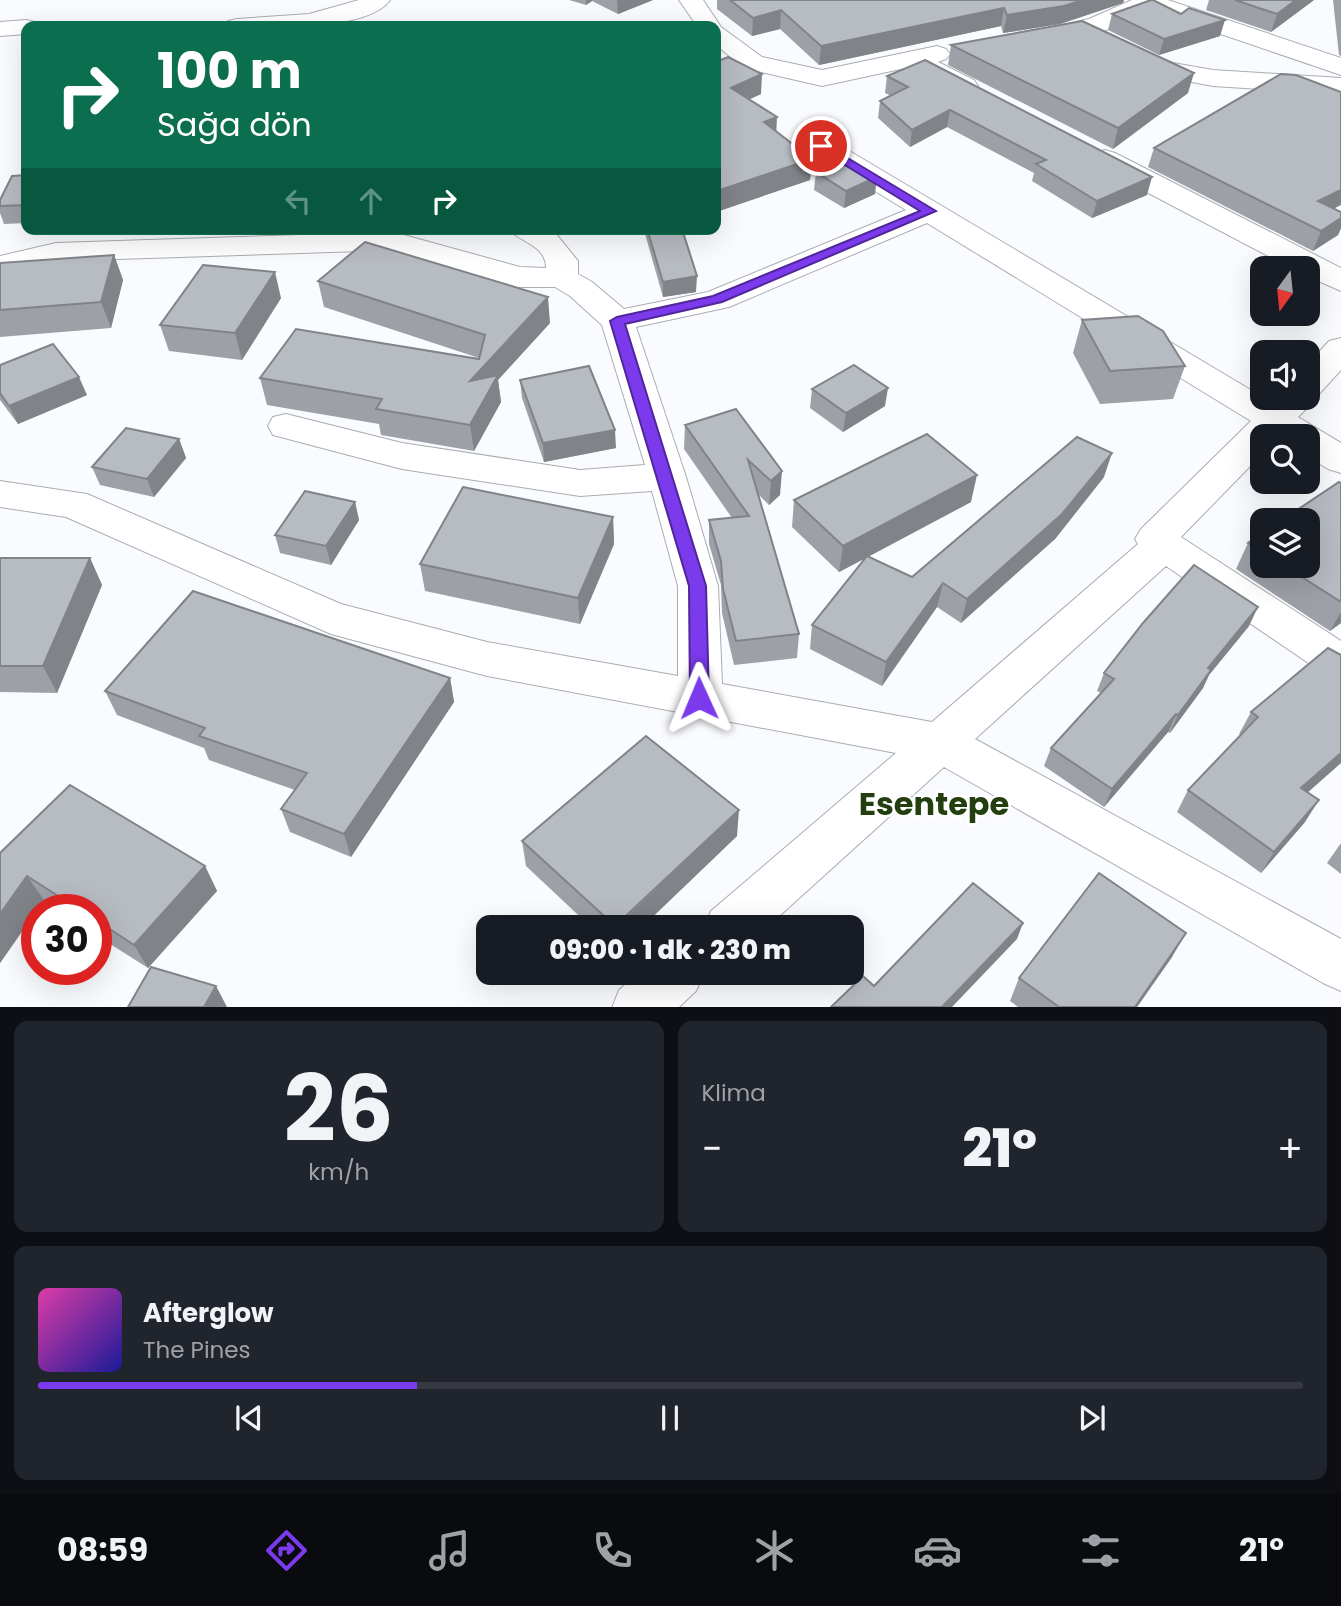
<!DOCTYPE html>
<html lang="tr">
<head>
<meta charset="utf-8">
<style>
	body { margin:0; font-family:Poppins,sans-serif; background:#20242c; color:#f1f3f6; height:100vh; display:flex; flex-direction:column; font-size:26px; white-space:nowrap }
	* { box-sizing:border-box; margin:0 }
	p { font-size:23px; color:#9ea1a6 }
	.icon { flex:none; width:38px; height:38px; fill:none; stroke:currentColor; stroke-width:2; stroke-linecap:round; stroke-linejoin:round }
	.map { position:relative; height:1007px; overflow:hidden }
	.drawer { display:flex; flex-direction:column; gap:14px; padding:14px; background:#0d0f14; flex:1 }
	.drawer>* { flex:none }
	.banner { position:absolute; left:21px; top:21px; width:700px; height:214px; border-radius:14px; box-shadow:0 7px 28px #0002; background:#0b6e4f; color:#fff; overflow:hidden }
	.needle { width:46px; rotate:195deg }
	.controls { position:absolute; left:1250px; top:256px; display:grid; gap:14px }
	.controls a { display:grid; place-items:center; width:70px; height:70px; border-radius:14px; background:#171b24; box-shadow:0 7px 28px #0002; font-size:35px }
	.speed { position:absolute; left:21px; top:894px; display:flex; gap:14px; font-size:35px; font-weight:700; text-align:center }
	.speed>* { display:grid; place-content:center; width:91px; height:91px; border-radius:50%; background:#171b24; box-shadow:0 7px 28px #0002; line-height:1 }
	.speed .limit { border:10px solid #d22; background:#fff; color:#111 }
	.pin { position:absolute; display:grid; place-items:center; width:60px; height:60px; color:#fff; margin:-30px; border:4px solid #fff; border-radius:50%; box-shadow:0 2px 7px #0007 }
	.me { position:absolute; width:77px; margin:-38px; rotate:359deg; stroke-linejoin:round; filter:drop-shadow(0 0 5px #0008) }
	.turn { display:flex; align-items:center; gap:24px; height:147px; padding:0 21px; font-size:32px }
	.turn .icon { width:91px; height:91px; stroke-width:2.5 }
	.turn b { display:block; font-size:49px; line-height:60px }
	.lanes { display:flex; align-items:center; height:66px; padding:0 21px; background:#0003; justify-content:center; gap:35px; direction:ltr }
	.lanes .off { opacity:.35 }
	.big { font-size:52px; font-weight:800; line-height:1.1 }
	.drawer .card { flex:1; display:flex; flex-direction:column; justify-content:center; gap:10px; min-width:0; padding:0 24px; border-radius:14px; background:#20242c }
	.drawer .dial { align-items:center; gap:0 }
	.dial b { font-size:91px; line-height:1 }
	.song { display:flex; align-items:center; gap:21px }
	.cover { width:84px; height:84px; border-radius:10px; background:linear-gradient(135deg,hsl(320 70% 55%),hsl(240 70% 35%)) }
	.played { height:7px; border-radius:4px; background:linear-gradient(90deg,#7c3aed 30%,#363941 30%) }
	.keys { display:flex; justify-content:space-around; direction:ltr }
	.heat { display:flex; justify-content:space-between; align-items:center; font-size:38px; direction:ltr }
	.drawer .tiles { flex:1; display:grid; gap:14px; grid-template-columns:1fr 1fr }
	.card:last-child { grid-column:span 2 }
	.trip { position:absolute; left:476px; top:915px; width:388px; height:70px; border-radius:14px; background:#171b24; box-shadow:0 7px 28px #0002; font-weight:800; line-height:70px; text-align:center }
	.menu { display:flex; height:112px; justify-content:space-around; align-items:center; background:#090b0e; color:#9ea1a6 }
	.menu .icon { width:49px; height:49px }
	.menu .current { color:#7c3aed }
	.menu b { font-size:32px; color:#f1f3f6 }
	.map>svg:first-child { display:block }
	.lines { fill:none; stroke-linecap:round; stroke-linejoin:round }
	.minor-casing { stroke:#a9adb3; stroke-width:2 }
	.minor { fill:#fff; fill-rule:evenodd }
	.wall { fill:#9da1a7 }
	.shaded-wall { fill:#808388 }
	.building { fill:#b7bbc2; stroke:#808388; stroke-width:2 }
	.route { fill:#7c3aed; stroke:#51269a; stroke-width:2 }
	.labels { text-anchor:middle; stroke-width:5; stroke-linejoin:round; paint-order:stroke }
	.near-district-label { font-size:32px; font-weight:bold; fill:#243f0f; stroke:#fff }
</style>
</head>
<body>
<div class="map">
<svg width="1341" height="1008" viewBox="0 0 1341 1008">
	<rect width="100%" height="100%" fill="#fafbfe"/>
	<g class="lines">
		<g class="minor-casing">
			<g id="minor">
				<path d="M359 0H390C368 32 261 28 225 26L228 21 237 19 309 14Z"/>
				<path d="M679 0H703L721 27 762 57 822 70 937 46 946 49 950 54 946 59 938 62 974 80 978 86 974 92 965 94 956 92 910 67 822 86 744 68 716 45V26H697Z"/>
				<path d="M1132 0H1168L1341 58V75L1150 10C1123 25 1064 50 1033 42L1030 37 1033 32 1089 19Z"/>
				<path d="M26 20 35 22 38 26H26V34L0 36V22Z"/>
				<path d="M1144 53 1173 63 1213 70 1341 78V94L1213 86 1165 77 1135 66 1131 61 1135 56Z"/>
				<path d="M821 138 831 140 1271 402 1276 397H1307V365L1329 341 1341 338V370L1319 394 1314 396 1310 405 1298 417 1341 443V473L1328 469 1307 456V436H1262V454L1181 537 1341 641V680L1326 675 1166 566 975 739 1341 939V991L1323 983 944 767 766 928H704L711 911 896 753 487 676 331 634 66 517 0 507V481L87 494 341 604 487 642 678 676V586L652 491 580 496 402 469 273 435 268 426 273 417 286 414 402 443 580 470 645 465 602 325 570 296 555 287H518L392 250 56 261 0 274V256L56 243 393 232 520 267 546 268C546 244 518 242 509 229H552L578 261V274L592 282 624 309 708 292 906 210 811 152 807 146 811 140ZM927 223 1251 421 1141 529 1135 539 1138 544 932 722 722 684 718 586 686 477 636 327 729 307Z"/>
				<path d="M1105 150 1115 153 1341 268V291L1307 276V268H1291L1095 165 1091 159 1095 153Z"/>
				<path d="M639 973H704L696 991 678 1008H612L619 990Z"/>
			</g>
		</g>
		<use href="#minor" class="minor"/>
	</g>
	<g class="wall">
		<path d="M569 0H653L618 14 592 1 586 5Z"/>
		<path d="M717 0H1124L1123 3 1060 24 1003 33 1001 26 819 65 780 29 752 36 717 9Z"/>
		<path d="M1209 0H1314L1271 32 1206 10Z"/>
		<path d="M1333 0H1341V56L1339 55Z"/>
		<path d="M1112 14 1220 36 1159 55 1108 30Z"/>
		<path d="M951 45 1188 93 1113 149 948 65Z"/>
		<path d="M716 62 761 94 749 99 776 132 812 159 810 180 719 211 716 208Z"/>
		<path d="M887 76 1147 195 1092 218 1032 181 1034 173 947 127 910 147 878 118 880 101 891 96 885 93Z"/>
		<path d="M1154 148 1341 212V228L1338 235 1313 251 1148 167Z"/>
		<path d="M816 172 875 194 844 208 814 190Z"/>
		<path d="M26 175V223L4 224 0 213V200Z"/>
		<path d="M645 229H682L696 292 663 297 645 234Z"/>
		<path d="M114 255 123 280 111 328 0 337V263Z"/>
		<path d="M318 281 550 323 498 380 501 402 474 451 381 435 379 424 267 405 260 378 479 358 324 307Z"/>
		<path d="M281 298 242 360 169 351 160 325Z"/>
		<path d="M1082 320 1185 366 1173 399 1100 404 1073 353Z"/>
		<path d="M0 365 87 395 18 424 0 400Z"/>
		<path d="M520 380 616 448 544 462 522 398Z"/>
		<path d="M812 389 885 406 843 432 810 408Z"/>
		<path d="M736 409 780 495 769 505 759 495 799 634 797 658 734 665 722 613 721 585 709 544V520L732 518 684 449 685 425Z"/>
		<path d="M179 439 186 458 154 497 100 485 92 467Z"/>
		<path d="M1104 477 1055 539 961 623 937 607 882 686 810 649 812 625 864 559 839 572 792 527 794 500 971 502 868 557 912 577Z"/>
		<path d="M1341 483V623L1330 631 1236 569 1248 543 1262 533V565H1307Z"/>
		<path d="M355 502 359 520 331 565 280 553 275 535Z"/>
		<path d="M613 517 614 544 580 624 425 591 420 564Z"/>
		<path d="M0 558H90L102 585 57 693 0 692Z"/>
		<path d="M1249 626 1209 675 1203 688 1170 733 1168 732 1104 807 1044 766 1051 748 1101 693 1097 691 1104 673Z"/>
		<path d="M1328 648 1307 792 1305 822 1261 873 1177 812 1188 790 1241 735 1239 734 1251 712Z"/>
		<path d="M450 678 454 702 351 857 290 832 281 809 295 790 209 760 204 748 117 715 105 691Z"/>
		<path d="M737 836 641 928H592L526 866 522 841Z"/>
		<path d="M1341 843V874L1327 863Z"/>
		<path d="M0 853 205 866 217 891 148 968 96 935V910H59L44 900 0 963Z"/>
		<path d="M1172 957 1137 1007H1018L1010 1001 1019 978Z"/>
	</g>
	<g class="shaded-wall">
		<path d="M586 0H592V1L586 5Z"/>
		<path d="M617 0H653L618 14Z"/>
		<path d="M1083 0H1124L1123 3 1060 24 1003 33 1007 15Z"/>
		<path d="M1296 0H1314L1271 32 1277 14Z"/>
		<path d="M1004 8 1001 26 819 65 821 46Z"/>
		<path d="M781 10 780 29 752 36 753 18Z"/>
		<path d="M1225 20 1220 36 1159 55 1164 39Z"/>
		<path d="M1194 73 1188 93 1113 149 1118 128Z"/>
		<path d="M762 74 761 94 731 108V88Z"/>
		<path d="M950 110 947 127 910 147 912 130Z"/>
		<path d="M777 117 776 138 764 122Z"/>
		<path d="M812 159 810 180 719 211 720 190Z"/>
		<path d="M877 177 875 194 844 208 846 191Z"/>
		<path d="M1152 177 1147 195 1092 218 1097 201Z"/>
		<path d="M1341 190V205L1310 221 1318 201Z"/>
		<path d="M1341 218V228L1338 235 1313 251 1321 231Z"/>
		<path d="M114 255 123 280 111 328 101 302Z"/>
		<path d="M275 272 281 298 242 360 235 333Z"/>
		<path d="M697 276 696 292 663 297V282Z"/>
		<path d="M548 297 550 323 498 380 501 402 474 451 470 425V381Z"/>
		<path d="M79 377 87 395 18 424 9 406Z"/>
		<path d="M888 388 885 406 843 432 846 413Z"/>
		<path d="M615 430 616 448 544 462 543 443Z"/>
		<path d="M179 439 186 458 154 497 147 479Z"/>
		<path d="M1112 453 1104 477 1055 539 961 623 967 599Z"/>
		<path d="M782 471 780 495 769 505 771 481Z"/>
		<path d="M977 475 971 502 839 572 843 546Z"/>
		<path d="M355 502 359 520 331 565 326 546Z"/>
		<path d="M613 517 614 544 580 624 578 598Z"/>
		<path d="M90 558 102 585 57 693 43 666Z"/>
		<path d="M943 583 937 607 882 686 886 662Z"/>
		<path d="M1258 607 1249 626 1209 675 1203 688 1170 733 1178 715 1208 668Z"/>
		<path d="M1341 612V623L1330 631Z"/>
		<path d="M450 678 454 702 351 857 344 834Z"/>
		<path d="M1176 714 1168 732 1104 807 1112 789Z"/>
		<path d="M1341 753V763L1288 810 1301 788Z"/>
		<path d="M1319 800 1305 822 1261 873 1274 852Z"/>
		<path d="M739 810 737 836 641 928H615Z"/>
		<path d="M205 866 217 891 148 968 134 945Z"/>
		<path d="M27 876 44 900 0 963V914Z"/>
		<path d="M1023 923 1017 939 952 1007H942Z"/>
		<path d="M1186 933 1172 957 1137 1007H1135Z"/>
		<path d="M216 986 227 1007H204Z"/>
	</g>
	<g class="building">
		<path d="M730 0H1083L1064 6 1007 15 1004 8 821 46 781 10 753 18Z"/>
		<path d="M1151 0H1153L1181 14 1189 8 1225 20 1164 39 1112 14Z"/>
		<path d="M1235 0H1296L1277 14Z"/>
		<path d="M1082 21 1194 73 1118 128 951 45Z"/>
		<path d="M728 57 762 74 731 88 777 117 764 122 812 159 720 190 716 186V62Z"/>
		<path d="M925 60 1152 177 1097 201 1036 164 1046 160 950 110 912 130 880 101 908 87 887 76Z"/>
		<path d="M1281 74 1296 75 1341 92V190L1318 201 1341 212V218L1321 231 1154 148Z"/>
		<path d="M847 159 877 177 846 191 816 172Z"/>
		<path d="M26 175V205L0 206V200L12 176Z"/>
		<path d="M647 229H682L697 276 663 282Z"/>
		<path d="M365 242 548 297 470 381 498 375 470 425 376 409 382 399 260 378 296 329 479 359 485 335 318 281Z"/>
		<path d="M114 255 101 302 0 310V263Z"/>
		<path d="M203 265 275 272 235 333 160 325Z"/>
		<path d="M1138 316 1163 331 1185 366 1110 371 1082 320Z"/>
		<path d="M53 344 79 377 9 406 0 393V365Z"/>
		<path d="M854 365 888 388 846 413 812 389Z"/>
		<path d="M589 366 615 430 543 443 520 380Z"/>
		<path d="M736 409 782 471 771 481 748 460 799 634 736 641 723 589 721 561 709 520 749 516 685 425Z"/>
		<path d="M126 428 179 439 147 479 92 467Z"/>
		<path d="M927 434 977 475 843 546 794 500Z"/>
		<path d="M1077 437 1112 453 1062 514 967 599 943 583 886 662 812 625 867 556 912 577Z"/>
		<path d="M1339 482 1341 483V602L1283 565H1307V520H1282Z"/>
		<path d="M463 487 613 517 578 598 420 564Z"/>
		<path d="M305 491 355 502 326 546 275 535Z"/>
		<path d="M1262 533V552L1248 543Z"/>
		<path d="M0 558H90L43 666H0Z"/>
		<path d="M1194 565 1258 607 1208 668 1211 670 1178 715 1176 714 1112 789 1051 748 1114 679 1104 673 1143 623Z"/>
		<path d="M193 591 450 678 344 834 281 809 307 773 199 736 205 728 105 691Z"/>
		<path d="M1328 648 1341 655V753L1301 788 1319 800 1274 852 1188 790 1258 717 1251 712Z"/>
		<path d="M646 736 739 810 615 926 522 841Z"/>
		<path d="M70 785 205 866 134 945 96 920V910H80L27 876 0 914V853Z"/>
		<path d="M1099 873 1186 933 1135 1007H1059L1019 978Z"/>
		<path d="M973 883 1023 923 942 1007H831L863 976 874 986Z"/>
		<path d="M151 967 216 986 204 1007H128Z"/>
	</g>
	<path class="route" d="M821 142 936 211 722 302 625 324 706 586 709 698 706 703 699 705 693 703 690 698 689 586 610 321 617 317 713 296 920 211 817 148V143Z"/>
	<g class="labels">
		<g class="near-district-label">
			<text x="934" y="815">Esentepe</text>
		</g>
	</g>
</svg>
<div class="controls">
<a><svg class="needle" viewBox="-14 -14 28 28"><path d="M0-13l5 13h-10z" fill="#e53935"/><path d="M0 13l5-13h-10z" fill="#9ea1a6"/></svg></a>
<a><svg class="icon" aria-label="sound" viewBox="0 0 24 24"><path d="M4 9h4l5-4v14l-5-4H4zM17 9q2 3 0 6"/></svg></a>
<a><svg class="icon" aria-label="search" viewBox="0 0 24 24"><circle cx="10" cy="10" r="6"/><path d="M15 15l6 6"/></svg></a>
<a><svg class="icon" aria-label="layers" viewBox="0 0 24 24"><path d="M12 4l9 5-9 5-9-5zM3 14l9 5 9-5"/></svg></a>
</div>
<div class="speed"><div class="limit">30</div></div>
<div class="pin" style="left:821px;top:146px;background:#d93025"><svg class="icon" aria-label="arrive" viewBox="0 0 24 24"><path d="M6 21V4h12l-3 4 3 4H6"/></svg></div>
<svg class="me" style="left:699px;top:698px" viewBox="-20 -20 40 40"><path d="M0-17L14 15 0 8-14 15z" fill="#7c3aed" stroke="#fff" stroke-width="4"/></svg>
<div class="trip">09:00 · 1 dk · 230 m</div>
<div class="banner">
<div class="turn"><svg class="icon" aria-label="right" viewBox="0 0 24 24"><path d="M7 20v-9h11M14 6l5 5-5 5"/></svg><div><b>100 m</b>Sağa dön</div></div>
<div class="lanes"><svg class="icon off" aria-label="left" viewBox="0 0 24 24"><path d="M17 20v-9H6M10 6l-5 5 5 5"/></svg><svg class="icon off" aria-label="ahead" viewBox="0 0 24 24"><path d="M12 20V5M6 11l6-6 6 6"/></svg><svg class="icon" aria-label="right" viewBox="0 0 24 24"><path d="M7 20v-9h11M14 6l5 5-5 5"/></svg></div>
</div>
</div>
<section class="drawer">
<div class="tiles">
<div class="card dial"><b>26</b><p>km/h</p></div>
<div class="card"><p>Klima</p>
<div class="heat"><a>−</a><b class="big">21°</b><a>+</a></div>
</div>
<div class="card">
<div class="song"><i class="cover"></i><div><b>Afterglow</b><p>The Pines</p></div></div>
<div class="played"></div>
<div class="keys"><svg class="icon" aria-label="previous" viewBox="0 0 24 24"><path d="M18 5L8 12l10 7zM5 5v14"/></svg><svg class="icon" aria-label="pause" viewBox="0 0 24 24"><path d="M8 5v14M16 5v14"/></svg><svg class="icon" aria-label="next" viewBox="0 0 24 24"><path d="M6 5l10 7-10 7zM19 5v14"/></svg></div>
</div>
</div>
</section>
<nav class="menu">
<b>08:59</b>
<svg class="icon current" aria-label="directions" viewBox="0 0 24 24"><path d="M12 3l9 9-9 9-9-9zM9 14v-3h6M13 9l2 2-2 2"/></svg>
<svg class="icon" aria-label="music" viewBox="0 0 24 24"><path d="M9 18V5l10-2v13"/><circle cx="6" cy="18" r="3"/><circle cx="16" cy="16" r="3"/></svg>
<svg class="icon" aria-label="phone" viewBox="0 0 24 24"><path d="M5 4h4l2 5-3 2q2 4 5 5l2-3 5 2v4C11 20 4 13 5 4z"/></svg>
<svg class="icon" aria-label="climate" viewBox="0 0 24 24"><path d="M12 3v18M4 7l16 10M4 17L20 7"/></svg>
<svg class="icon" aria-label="car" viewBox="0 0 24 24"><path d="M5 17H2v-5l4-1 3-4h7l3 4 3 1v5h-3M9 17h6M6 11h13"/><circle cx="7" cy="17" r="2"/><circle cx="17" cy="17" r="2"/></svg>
<svg class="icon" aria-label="filters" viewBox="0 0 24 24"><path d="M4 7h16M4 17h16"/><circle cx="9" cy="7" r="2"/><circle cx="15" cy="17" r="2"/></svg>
<b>21°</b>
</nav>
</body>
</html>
